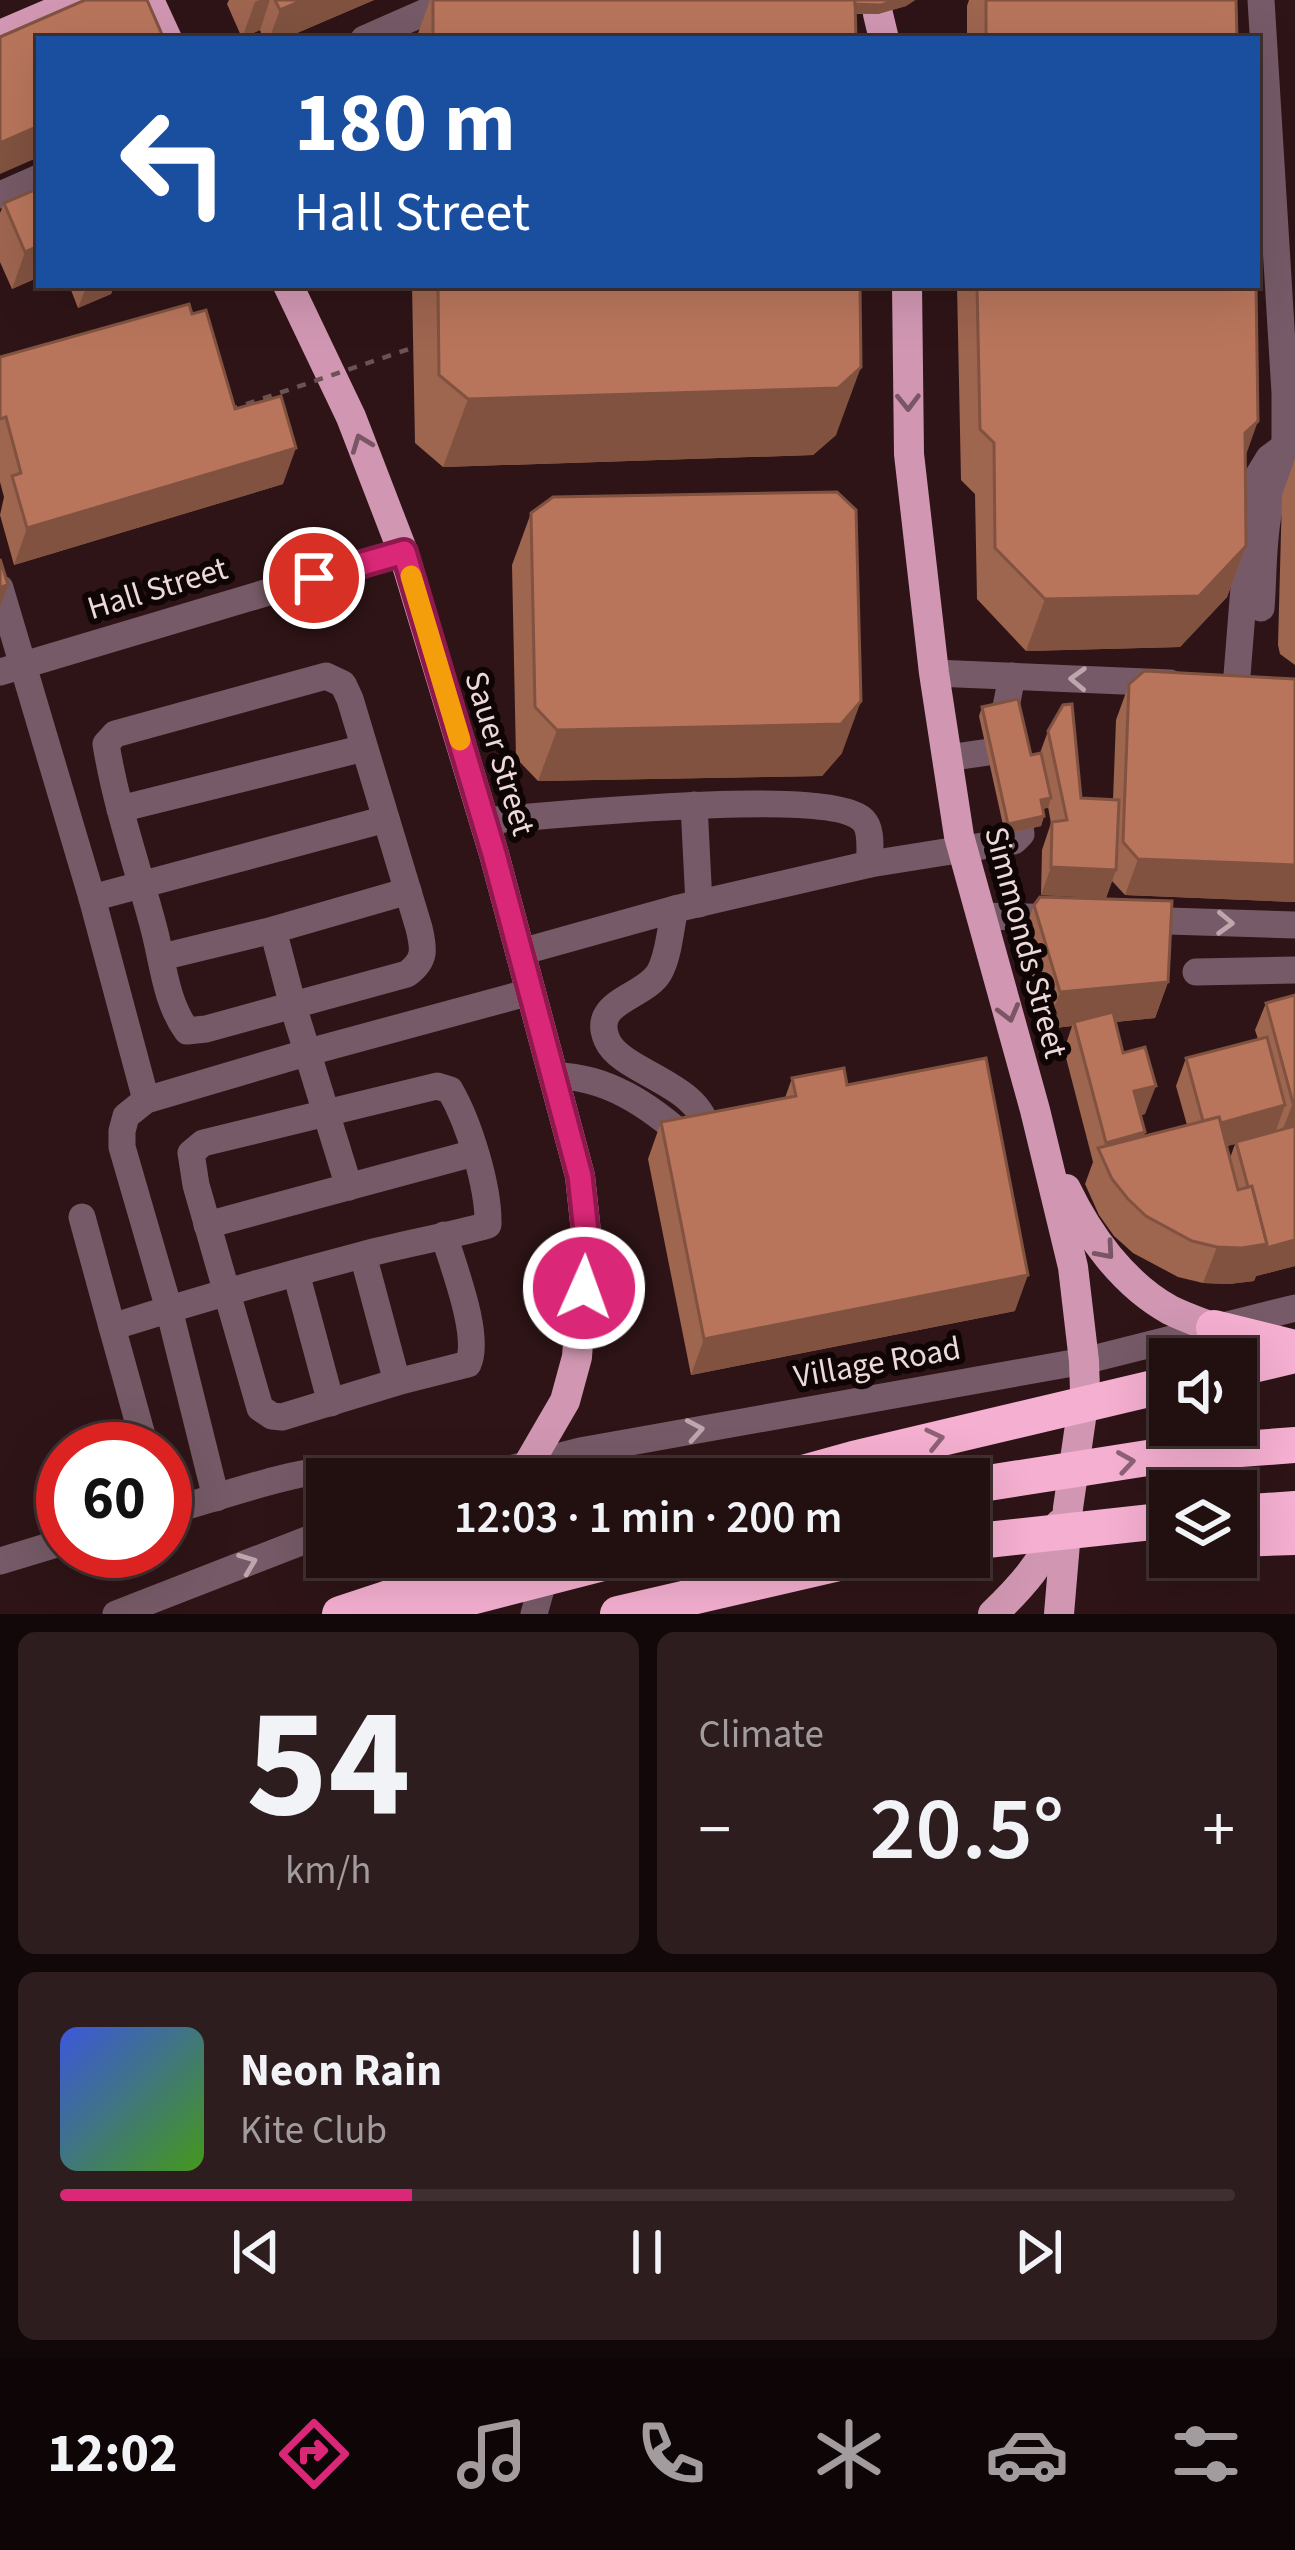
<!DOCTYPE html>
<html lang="en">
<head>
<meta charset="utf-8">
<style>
	body { margin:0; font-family:"Source Sans 3",sans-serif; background:#2e1d1e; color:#f1f3f6; height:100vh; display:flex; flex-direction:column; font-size:45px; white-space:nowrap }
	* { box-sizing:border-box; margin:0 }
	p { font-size:39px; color:#a29c9f }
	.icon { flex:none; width:66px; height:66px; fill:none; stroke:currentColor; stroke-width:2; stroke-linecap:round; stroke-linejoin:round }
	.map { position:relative; height:1614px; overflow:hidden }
	.panel { display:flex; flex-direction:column; gap:18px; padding:18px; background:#130809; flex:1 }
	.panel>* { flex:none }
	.banner { position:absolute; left:36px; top:36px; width:1224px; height:252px; border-radius:0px; box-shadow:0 12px 48px #0002,0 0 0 3px #3f2f30; background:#1a4fa0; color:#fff; overflow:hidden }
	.fabs { position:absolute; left:1149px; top:1338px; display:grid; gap:24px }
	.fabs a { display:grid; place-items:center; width:108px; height:108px; border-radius:0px; background:#220f10; box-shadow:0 12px 48px #0002,0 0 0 3px #3f2f30; font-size:60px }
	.speed { position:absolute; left:36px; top:1422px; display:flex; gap:24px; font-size:60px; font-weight:700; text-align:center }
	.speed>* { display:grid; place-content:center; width:156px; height:156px; border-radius:50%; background:#220f10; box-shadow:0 12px 48px #0002,0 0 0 3px #3f2f30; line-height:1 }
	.speed .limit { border:18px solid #d22; background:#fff; color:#111 }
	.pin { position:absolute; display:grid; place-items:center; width:102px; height:102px; color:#fff; margin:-51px; border:6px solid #fff; border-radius:50%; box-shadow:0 3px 12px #0007 }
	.me { position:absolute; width:132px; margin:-66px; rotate:2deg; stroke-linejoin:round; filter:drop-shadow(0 0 9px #0008) }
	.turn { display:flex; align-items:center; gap:42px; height:252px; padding:0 60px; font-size:54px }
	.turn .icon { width:156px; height:156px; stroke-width:2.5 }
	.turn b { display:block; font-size:84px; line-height:102px }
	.big { font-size:90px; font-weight:600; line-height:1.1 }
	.panel .widget { flex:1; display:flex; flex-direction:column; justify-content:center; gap:18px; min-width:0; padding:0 42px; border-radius:18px; background:#2e1d1e }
	.panel .dial { align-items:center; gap:0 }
	.dial b { font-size:156px; line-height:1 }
	.song { display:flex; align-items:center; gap:36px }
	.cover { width:144px; height:144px; border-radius:18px; background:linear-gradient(135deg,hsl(230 70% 55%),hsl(100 70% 35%)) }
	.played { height:12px; border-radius:6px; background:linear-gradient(90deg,#db2777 30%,#3f2f30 30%) }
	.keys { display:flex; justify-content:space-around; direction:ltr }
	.heat { display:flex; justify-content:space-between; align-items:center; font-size:66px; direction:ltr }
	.panel .tiles { flex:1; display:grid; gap:18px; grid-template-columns:1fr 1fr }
	.widget:last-child { grid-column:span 2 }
	.trip { position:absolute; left:306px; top:1458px; width:684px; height:120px; border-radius:0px; background:#220f10; box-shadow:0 12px 48px #0002,0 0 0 3px #3f2f30; font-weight:600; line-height:120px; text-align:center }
	.tab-bar { display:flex; height:192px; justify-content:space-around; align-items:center; background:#0e0606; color:#a29c9f }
	.tab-bar .icon { width:84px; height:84px }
	.tab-bar .on { color:#db2777 }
	.tab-bar b { font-size:54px; color:#f1f3f6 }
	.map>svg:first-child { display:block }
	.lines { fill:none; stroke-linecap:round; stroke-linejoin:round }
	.minor { stroke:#765a67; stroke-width:27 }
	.major { stroke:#d197b2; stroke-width:30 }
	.highway { stroke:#f5afd0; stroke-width:36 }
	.path-bridge { stroke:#6b5354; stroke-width:4.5; stroke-dasharray:9 9; stroke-linecap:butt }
	.highway-bridge { stroke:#f5afd0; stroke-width:36 }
	.wall { fill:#9e654f; fill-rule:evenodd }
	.shaded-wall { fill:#815240 }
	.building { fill:#b8755c; stroke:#815240; stroke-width:3 }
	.oneway { stroke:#7a5564 }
	.oneway2 { stroke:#bda6ac }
	.oneway3 { stroke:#8e6275 }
	.route-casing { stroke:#8e194d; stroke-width:30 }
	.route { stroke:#db2777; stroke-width:21 }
	.slow { stroke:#f59e0b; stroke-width:21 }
	.labels { text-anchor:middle; stroke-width:12; stroke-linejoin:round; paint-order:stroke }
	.street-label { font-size:33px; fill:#edd9da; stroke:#0f0505 }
</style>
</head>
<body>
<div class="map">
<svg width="1295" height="1614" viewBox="0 0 1295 1614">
	<rect width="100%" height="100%" fill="#2e1416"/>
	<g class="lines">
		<g class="minor">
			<path d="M1261 0 1285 393V446L1290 462"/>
			<path d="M364 39 453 0"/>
			<path d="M0 195 39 178"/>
			<path d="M0 588 92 898 146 1100"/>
			<path d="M1261 608C1265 563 1259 489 1295 458"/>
			<path d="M0 672 403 552"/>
			<path d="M934 673 1170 683"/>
			<path d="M326 676 343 684 350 699 419 928C424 949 426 960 407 974L206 1029 187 1031C165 1001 163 961 153 925 137 865 116 806 106 744L115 734Z"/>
			<path d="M1236 688 1252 486 1269 458 1285 446"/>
			<path d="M1009 735 1006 707 1012 676"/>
			<path d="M947 758 1010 749"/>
			<path d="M694 805 699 904"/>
			<path d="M120 809 364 748"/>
			<path d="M484 821C544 816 829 786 863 820 873 830 869 851 870 864"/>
			<path d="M92 898 386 819"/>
			<path d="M982 916 1062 918"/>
			<path d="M1136 920 1295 925"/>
			<path d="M273 930 293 1006 349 1187"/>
			<path d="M521 952 675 909 870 864 1014 841 1021 834 1016 797"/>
			<path d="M162 957 273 930 408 891"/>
			<path d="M1196 972 1295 970"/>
			<path d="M555 1076C607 1076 650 1106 688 1140L696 1141 707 1132C703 1084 621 1073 607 1040 590 1001 644 998 659 973 669 956 670 929 675 909"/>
			<path d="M82 1217 112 1327C194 1301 278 1277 362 1255 403 1244 446 1237 488 1225 489 1187 469 1123 450 1090L437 1086 203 1143 191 1153 196 1185 260 1408 272 1416 282 1417 397 1382 468 1364C481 1336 453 1266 444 1235"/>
			<path d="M207 1225 474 1153"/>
			<path d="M363 1255 397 1382"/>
			<path d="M296 1273 331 1403"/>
			<path d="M112 1327 145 1446"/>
			<path d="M470 1479 580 1451 1084 1361 1295 1308"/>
			<path d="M216 1498 169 1309 122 1147V1131L126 1116 146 1100 309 1052 530 992"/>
			<path d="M165 1513C206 1501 322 1460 359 1470 365 1472 370 1476 375 1479"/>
			<path d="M0 1561 63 1542"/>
			<path d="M116 1614 327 1532"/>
			<path d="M534 1614 550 1557"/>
		</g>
		<g class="major">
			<path d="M149 0 167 39"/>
			<path d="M878 14 884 39"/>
			<path d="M0 35 82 0"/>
			<path d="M288 285 351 417 403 552 494 854 580 1176 586 1232 577 1357 565 1401 529 1463 523 1479"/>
			<path d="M907 285 909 454 934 673 959 836 1035 1110 1073 1267 1084 1361 1085 1391 1068 1508 1059 1614"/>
			<path d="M1066 1189C1088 1235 1123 1284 1170 1310 1184 1317 1199 1322 1214 1328"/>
			<path d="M993 1614C1025 1583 1041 1564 1060 1524"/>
		</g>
		<g class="highway">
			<path d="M1214 1328 1295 1348"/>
			<path d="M1236 1369 1295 1355"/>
			<path d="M1236 1513 1295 1509"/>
			<path d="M1236 1539 1295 1537"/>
			<path d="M618 1614 865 1557"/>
		</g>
		<path class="path-bridge" d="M229 410 412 348"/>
		<g class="highway-bridge">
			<path d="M781 1479 853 1459 1170 1384"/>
			<path d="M969 1486 1173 1454 1295 1445"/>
			<path d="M969 1542 1170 1520"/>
			<path d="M340 1614 513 1557"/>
			<path d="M405 1614 626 1557"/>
		</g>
	</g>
	<g class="wall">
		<path d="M229 0H374L283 39H263L260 30 242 38 227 4Z"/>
		<path d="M430 0H915L906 6 878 14H855L856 39H416Z"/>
		<path d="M969 0H1236L1237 39H967V6Z"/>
		<path d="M4 203 39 277 12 289 0 262V213Z"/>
		<path d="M69 285H114L111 294 78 308Z"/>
		<path d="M412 285H860L836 435 813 455 443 467 415 443Z"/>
		<path d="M957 285H1256L1245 457 1246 546 1227 597 1180 647 1026 651 977 599 975 494 961 480Z"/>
		<path d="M192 314 235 409 283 484 14 565 0 515 4 497 0 482V357Z"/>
		<path d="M1295 459V665L1280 654 1278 645 1282 495Z"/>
		<path d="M531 513 842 753 822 776 538 781 516 758 512 565Z"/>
		<path d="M1295 679V902L1125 895 1112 881 1106 898 1041 895 1042 850 1051 823 1048 807 1043 809 1044 816 1041 826 1005 834 979 716 982 707 1031 755 1040 753 1048 731 1081 798 1113 800 1116 720 1129 684Z"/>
		<path d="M1034 905 1168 982 1155 1018 1115 1022 1123 1053 1145 1114 1141 1115 1145 1132 1144 1136 1187 1125 1176 1086 1186 1058 1258 1039 1255 1030 1266 1003 1295 995V1266L1256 1276 1254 1281 1229 1284 1203 1283 1178 1277 1133 1253 1114 1236 1099 1215 1085 1184 1093 1162 1064 1050 1072 1026 1046 1029 1020 941ZM1235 1144 1230 1158 1227 1146Z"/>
		<path d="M792 1078 847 1085 1015 1311 691 1375 648 1159 661 1122 785 1098Z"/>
	</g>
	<g class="shaded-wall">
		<path d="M259 0H270L260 30 242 38 255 2Z"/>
		<path d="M303 0H374L283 39H269L280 10Z"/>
		<path d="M897 0H915L906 6 878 14 843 13 847 3Z"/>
		<path d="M39 126V157L0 174V143Z"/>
		<path d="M39 246V277L12 289 25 252Z"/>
		<path d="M87 285H114L111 294 78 308Z"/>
		<path d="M861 367 836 435 813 455 443 467 468 399Z"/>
		<path d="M1258 421 1240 472 1245 433Z"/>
		<path d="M296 448 283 484 14 565 27 528Z"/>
		<path d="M1246 546 1227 597 1180 647 1026 651 1045 599Z"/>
		<path d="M8 585 0 607V587Z"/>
		<path d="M861 701 842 753 822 776 538 781 557 730Z"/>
		<path d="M1051 798 1048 808 1037 810 1041 800Z"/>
		<path d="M1044 816 1041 826 1005 834 1008 824Z"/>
		<path d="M1138 859 1295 865V902L1125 895Z"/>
		<path d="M1051 867 1116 870 1106 898 1041 895Z"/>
		<path d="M1168 982 1155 1018 1075 1026 1074 1022 1072 1026 1046 1029 1060 992Z"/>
		<path d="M1156 1086 1145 1114 1124 1119 1134 1091Z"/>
		<path d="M1293 1103H1295V1128L1282 1131Z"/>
		<path d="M1285 1105 1275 1133 1195 1155 1205 1127Z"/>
		<path d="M1145 1132 1135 1160 1101 1155 1106 1143Z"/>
		<path d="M1295 1240V1266L1256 1276 1254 1281 1229 1284 1203 1283 1217 1247Z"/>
		<path d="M1028 1275 1015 1311 691 1375 704 1339Z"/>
	</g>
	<g class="building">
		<path d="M85 0H147L164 39H39V126L0 143V37Z"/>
		<path d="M275 0H303L280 10Z"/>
		<path d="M433 0H855L856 39H433Z"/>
		<path d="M855 0H897L881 5 855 4Z"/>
		<path d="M986 0H1236L1237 39H986Z"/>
		<path d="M39 188V246L25 252 4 203Z"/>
		<path d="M438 285H860L861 367 838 388 468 399 439 375Z"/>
		<path d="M977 285H1256L1258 421 1245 433 1246 546 1199 596 1045 599 995 548 994 443 980 429Z"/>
		<path d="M189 304 192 314 206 310 235 409 281 396 296 448 27 528 12 476 21 473 6 417 0 419V357Z"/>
		<path d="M837 492 856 510 861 701 841 724 557 730 535 707 531 513 553 497Z"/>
		<path d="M0 559 8 585 0 587Z"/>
		<path d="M1144 671 1295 679V865L1138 859 1123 842 1129 684Z"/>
		<path d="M1018 699 1031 755 1041 753 1051 798 1041 800 1044 816 1008 824 982 707Z"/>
		<path d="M1072 704 1081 798 1119 800 1116 870 1051 867 1052 822 1067 820 1048 731 1063 705Z"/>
		<path d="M1040 897 1172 901 1168 982 1060 992 1034 905Z"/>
		<path d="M1295 995V1103H1293L1266 1003Z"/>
		<path d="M1113 1012 1123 1053 1145 1047 1156 1086 1134 1091 1145 1132 1106 1143 1074 1022Z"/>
		<path d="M1267 1037 1285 1105 1221 1123 1219 1117 1203 1121 1186 1058Z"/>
		<path d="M986 1058 1028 1275 704 1339 661 1122 796 1096 792 1078 844 1068 847 1085Z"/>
		<path d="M1219 1117 1238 1190 1252 1186 1267 1244 1242 1248 1217 1247 1192 1241 1146 1216 1128 1199 1112 1179 1098 1148Z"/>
		<path d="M1295 1126V1240L1266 1248 1267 1244 1252 1186 1248 1187 1236 1142Z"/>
	</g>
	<defs><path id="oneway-chevron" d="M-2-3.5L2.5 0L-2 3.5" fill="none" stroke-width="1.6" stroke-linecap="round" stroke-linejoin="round" transform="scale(3)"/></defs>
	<g class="oneway">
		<use href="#oneway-chevron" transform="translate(908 402) rotate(89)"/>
		<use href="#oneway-chevron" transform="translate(361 443) rotate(-111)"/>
		<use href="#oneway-chevron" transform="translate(1009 1013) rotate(75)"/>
		<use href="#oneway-chevron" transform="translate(1106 1251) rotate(49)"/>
	</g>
	<g class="oneway2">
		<use href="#oneway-chevron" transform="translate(1078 679) rotate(-178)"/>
		<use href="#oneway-chevron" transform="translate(1225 923) rotate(2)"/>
		<use href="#oneway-chevron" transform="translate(695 1430) rotate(-10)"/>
		<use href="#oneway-chevron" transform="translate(248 1563) rotate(-21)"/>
	</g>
	<g class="oneway3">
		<use href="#oneway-chevron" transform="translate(935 1439) rotate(-13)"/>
		<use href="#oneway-chevron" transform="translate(1126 1462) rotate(-9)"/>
	</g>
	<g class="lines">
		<g class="route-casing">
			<path id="route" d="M314 578 404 552 494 854 580 1176 586 1232 584 1288"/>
		</g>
		<use href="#route" class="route"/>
		<path class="slow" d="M411 576 460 740"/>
	</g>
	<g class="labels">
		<g class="street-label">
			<text transform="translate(157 587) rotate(-17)" y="12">Hall Street</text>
			<text transform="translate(501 753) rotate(73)" y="12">Sauer Street</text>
			<text transform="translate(1027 942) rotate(75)" y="12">Simmonds Street</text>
			<text transform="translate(877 1361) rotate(-10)" y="12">Village Road</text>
		</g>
	</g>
</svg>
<div class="fabs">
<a><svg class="icon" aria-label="sound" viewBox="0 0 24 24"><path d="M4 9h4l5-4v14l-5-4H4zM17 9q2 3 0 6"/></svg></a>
<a><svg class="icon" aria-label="layers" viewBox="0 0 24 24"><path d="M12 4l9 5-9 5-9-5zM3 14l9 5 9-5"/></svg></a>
</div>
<div class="speed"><div class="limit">60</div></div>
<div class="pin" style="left:314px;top:578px;background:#d93025"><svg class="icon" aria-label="arrive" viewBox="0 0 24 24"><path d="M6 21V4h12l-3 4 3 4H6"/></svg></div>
<svg class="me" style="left:584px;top:1288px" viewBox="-20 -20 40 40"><circle r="17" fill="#db2777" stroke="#fff" stroke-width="3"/><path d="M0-11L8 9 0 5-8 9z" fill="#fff"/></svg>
<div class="trip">12:03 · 1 min · 200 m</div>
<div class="banner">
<div class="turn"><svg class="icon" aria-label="left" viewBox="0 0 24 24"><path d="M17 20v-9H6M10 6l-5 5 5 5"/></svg><div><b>180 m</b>Hall Street</div></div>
</div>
</div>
<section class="panel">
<div class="tiles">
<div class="widget dial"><b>54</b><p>km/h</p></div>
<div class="widget"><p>Climate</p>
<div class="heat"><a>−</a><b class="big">20.5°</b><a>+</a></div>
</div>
<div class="widget">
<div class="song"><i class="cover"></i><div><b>Neon Rain</b><p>Kite Club</p></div></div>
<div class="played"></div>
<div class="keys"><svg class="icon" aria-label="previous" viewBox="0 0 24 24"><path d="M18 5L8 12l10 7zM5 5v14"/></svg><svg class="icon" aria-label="pause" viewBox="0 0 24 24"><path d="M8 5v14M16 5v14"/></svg><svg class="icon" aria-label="next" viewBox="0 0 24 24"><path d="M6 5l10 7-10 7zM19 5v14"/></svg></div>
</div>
</div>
</section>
<nav class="tab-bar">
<b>12:02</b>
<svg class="icon on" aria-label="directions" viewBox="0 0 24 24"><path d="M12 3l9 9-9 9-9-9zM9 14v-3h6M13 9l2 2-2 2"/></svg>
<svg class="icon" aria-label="music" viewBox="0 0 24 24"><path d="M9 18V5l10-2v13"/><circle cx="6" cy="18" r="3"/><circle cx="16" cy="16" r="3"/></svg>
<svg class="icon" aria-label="phone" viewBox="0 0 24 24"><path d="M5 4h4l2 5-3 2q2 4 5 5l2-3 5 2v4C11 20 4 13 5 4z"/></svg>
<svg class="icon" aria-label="climate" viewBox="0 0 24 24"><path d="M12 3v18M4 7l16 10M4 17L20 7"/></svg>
<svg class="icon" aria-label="car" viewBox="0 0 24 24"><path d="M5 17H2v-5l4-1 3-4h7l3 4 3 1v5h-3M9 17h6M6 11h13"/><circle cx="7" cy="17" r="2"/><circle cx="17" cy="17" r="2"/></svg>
<svg class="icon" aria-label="filters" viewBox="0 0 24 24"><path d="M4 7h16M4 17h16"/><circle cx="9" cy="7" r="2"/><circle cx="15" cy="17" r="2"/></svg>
</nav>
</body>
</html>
